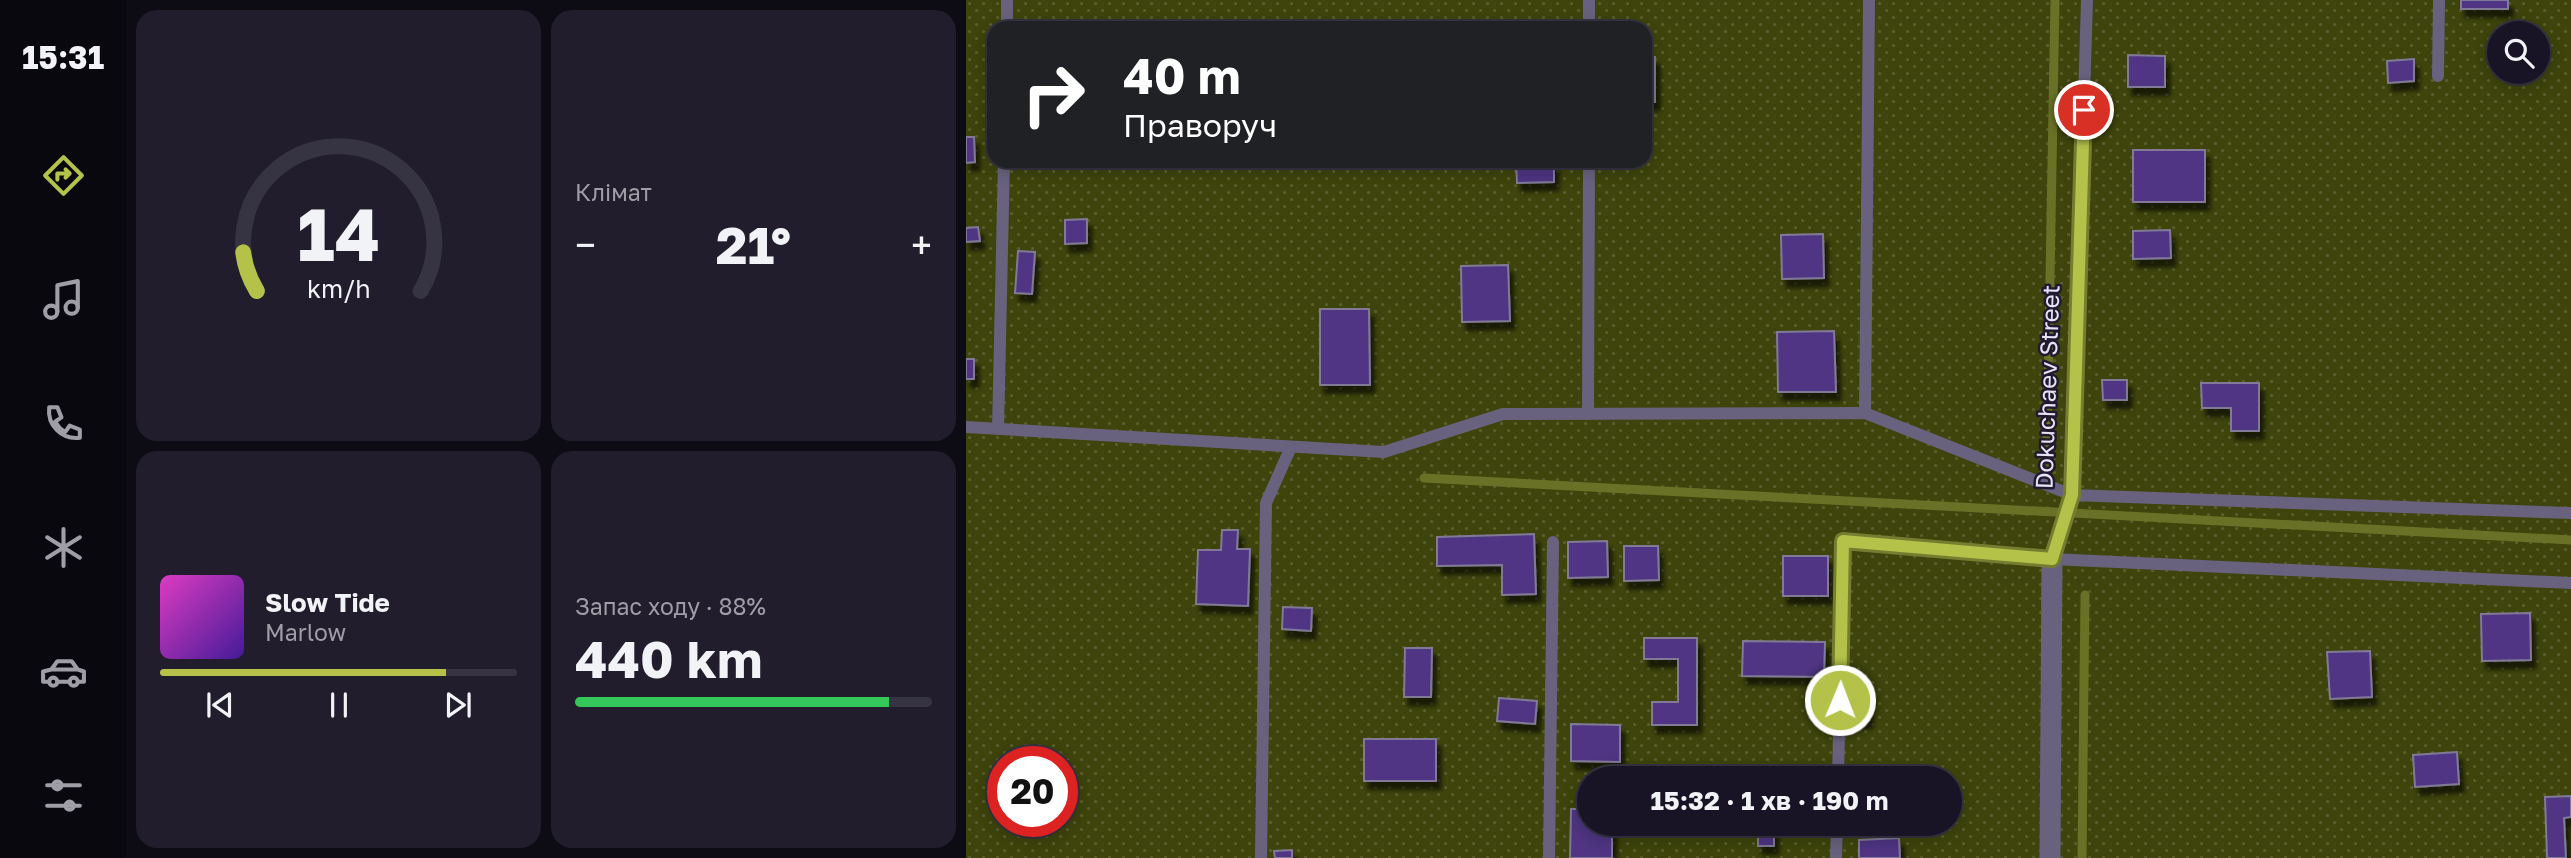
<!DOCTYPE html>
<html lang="uk">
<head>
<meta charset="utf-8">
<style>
	body { margin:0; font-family:"Golos Text",sans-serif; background:#211d2d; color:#f1f3f6; height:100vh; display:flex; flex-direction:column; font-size:26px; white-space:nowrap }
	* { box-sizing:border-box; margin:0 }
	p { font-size:23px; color:#9f9ea7 }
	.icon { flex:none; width:38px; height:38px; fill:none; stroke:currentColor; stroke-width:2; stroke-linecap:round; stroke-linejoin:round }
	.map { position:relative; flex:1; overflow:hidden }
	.panel { display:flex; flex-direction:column; gap:10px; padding:10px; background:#0d0b14; width:840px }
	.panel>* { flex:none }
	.top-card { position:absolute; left:21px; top:21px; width:665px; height:147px; border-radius:21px; box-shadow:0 4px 18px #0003,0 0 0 2px #363342; background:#202124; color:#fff; overflow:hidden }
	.buttons { position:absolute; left:1521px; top:21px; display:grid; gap:14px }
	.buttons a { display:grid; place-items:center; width:63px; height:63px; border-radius:50%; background:#181425; box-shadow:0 4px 18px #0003,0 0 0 2px #363342; font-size:35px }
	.speed { position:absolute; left:21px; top:746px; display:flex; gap:14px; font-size:35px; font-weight:700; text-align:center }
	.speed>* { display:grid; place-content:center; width:91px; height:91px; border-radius:50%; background:#181425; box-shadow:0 4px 18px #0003,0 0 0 2px #363342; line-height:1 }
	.speed .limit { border:10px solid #d22; background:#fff; color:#111 }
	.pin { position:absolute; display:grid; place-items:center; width:60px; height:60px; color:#fff; margin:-30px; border:4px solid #fff; border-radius:50%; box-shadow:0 2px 7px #0007 }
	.me { position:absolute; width:77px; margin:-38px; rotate:1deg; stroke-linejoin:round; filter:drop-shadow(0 0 5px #0008) }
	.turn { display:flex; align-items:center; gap:24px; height:147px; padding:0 21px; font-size:32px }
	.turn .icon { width:91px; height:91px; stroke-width:2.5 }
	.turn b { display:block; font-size:49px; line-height:60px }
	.big { font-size:52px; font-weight:700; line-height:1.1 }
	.panel .card { flex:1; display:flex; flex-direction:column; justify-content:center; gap:10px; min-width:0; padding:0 24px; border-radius:21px; background:#211d2d }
	.panel .dial { align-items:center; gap:0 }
	.dial svg { height:182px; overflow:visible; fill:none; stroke:#363342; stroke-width:7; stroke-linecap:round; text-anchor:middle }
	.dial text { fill:#f1f3f6; stroke:none }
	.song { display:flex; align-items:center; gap:21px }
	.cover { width:84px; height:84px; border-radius:10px; background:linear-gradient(135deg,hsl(310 70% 55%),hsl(260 70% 35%)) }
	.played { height:7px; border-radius:4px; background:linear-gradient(90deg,#b4c24a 80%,#363342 80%) }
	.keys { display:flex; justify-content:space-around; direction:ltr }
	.heat { display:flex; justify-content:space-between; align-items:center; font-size:38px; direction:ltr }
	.charge { height:10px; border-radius:5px; background:linear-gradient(90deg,#34c759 88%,#363342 0) }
	.panel .tiles { flex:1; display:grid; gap:10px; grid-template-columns:repeat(2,1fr) }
	.trip { position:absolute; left:611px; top:766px; width:385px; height:70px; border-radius:35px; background:#181425; box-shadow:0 4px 18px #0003,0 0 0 2px #363342; font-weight:700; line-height:70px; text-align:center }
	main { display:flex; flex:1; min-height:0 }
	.tabs { display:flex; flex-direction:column; width:126px; justify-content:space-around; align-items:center; background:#0a080f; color:#9f9ea7 }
	.tabs .icon { width:49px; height:49px }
	.tabs .on { color:#b4c24a }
	.tabs b { font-size:32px; color:#f1f3f6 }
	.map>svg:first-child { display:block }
	.garden { fill:url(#garden-dots); fill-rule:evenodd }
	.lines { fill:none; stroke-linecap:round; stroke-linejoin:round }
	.stream { stroke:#697126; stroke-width:9 }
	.building { fill:#4f3683; stroke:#807a97; stroke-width:2; filter:url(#shadow) }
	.lane { stroke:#68627e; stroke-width:12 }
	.street { stroke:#68627e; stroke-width:21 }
	.route-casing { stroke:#757e30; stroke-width:18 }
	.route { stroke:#b4c24a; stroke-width:12 }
	.labels { text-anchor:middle; stroke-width:5; stroke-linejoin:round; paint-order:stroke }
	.street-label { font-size:24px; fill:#e7e3f4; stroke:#201a31 }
</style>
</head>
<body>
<main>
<nav class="tabs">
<b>15:31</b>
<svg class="icon on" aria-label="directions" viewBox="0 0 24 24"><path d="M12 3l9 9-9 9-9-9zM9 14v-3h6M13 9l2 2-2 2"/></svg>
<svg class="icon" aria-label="music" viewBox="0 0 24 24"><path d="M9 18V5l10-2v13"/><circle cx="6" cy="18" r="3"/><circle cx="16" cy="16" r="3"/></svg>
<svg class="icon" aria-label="phone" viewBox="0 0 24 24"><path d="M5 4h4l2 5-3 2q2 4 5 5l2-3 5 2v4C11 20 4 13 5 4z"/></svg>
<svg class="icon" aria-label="climate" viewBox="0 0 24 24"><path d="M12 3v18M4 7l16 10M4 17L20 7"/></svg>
<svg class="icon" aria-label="car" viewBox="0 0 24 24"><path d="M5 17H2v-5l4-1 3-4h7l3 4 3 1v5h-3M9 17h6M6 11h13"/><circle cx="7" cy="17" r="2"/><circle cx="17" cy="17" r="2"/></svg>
<svg class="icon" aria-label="filters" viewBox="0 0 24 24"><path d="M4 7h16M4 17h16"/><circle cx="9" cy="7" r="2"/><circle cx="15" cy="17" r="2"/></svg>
</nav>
<section class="panel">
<div class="tiles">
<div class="card dial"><svg viewBox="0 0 100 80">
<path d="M14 69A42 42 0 1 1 86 69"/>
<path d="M14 69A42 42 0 0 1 8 52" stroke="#b4c24a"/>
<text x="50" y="56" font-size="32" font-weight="700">14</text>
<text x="50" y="72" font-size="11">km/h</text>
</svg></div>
<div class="card"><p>Клімат</p>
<div class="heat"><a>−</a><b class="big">21°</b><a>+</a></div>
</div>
<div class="card">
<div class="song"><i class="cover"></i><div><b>Slow Tide</b><p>Marlow</p></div></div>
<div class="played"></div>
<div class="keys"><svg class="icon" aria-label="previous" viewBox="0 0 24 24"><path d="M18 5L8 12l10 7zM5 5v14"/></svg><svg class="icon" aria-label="pause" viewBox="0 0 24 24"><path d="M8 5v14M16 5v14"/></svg><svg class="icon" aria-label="next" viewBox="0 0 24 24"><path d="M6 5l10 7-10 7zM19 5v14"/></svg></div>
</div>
<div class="card"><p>Запас ходу · 88%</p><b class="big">440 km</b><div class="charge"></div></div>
</div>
</section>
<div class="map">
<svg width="1605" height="858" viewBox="0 0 1605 858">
	<defs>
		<pattern id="garden-dots" width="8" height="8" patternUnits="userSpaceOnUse" patternTransform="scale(1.75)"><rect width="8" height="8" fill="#3e440b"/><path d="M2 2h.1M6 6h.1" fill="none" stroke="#5a5f2f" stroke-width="1.8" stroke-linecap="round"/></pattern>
		<filter id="shadow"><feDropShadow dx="4.5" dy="8" stdDeviation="2" flood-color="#0009"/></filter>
	</defs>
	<rect width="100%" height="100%" fill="#201a31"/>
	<path class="garden" d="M0 0H1605V858H0ZM28 28H679V161H28ZM1533 33H1572V72H1533ZM37 761H96V821H37ZM623 779H984V824H623Z"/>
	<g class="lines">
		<g class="stream">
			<path d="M1081 444 1089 0"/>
			<path d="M458 478 1605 540"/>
			<path d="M1116 858 1119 595"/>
		</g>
	</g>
	<g class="building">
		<rect x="1495" y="0" width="47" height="9"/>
		<path d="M1162 55 1199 56V87H1162Z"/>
		<rect x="679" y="57" width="10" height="45"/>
		<path d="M1448 59V81L1422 83 1421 61Z"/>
		<path d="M0 137H8L9 162 0 163Z"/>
		<rect x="1167" y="150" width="72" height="52"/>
		<path d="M588 161V182L551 183 550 162Z"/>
		<path d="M121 219V243L99 244V220Z"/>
		<path d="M12 227 14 241 0 242V228Z"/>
		<path d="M1204 230 1205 258 1167 259V231Z"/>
		<path d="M857 234 858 278 816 279 815 235Z"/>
		<path d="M52 251 69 252 66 294 49 293Z"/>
		<path d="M542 265 544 321 496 322 495 266Z"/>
		<path d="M354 309H403L404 385H354Z"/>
		<path d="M868 331 870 392H812L811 332Z"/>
		<rect x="0" y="359" width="8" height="20"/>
		<path d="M1136 380H1161V400H1137Z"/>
		<path d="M1235 383H1293V431H1265V408H1236Z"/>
		<path d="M256 530H272L271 549H284L282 606 230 604 232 550H255Z"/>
		<path d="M568 534 570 594 536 595V565L471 566V537Z"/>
		<path d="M641 541 642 577 602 578V542Z"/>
		<path d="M658 546H692L693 580 658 581Z"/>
		<rect x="817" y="556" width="45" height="40"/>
		<path d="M317 607 346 608 345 631 316 629Z"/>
		<path d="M1564 613 1565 660 1516 661 1515 614Z"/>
		<path d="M678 638H731V725H686V702H712V659H678Z"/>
		<path d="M777 641 859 642 858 677 776 676Z"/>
		<path d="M439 648H466L465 697H438Z"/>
		<path d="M1404 651 1406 697 1364 699 1361 652Z"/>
		<path d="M533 698 571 701 569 724 531 721Z"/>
		<rect x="882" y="700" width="20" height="20"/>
		<path d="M605 724 654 725V762L605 761Z"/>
		<rect x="398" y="739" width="72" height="42"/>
		<path d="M1491 752 1493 784 1449 787 1447 755Z"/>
		<path d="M1605 796V817L1598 818 1600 858H1581L1579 797Z"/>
		<path d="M605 809H623V824H646V858H604Z"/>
		<rect x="792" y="829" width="16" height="17"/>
		<path d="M933 838 934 858H893V840Z"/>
		<path d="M326 850V858H309L308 851Z"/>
	</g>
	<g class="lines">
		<g class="lane">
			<path d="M41 28V0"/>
			<path d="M623 28V0"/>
			<path d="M1472 76 1473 0"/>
			<path d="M899 413 903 0"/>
			<path d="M622 414 623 161"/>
			<path d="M0 427 418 452 537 414 899 413 1106 495 1605 513"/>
			<path d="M32 429 38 161"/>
			<path d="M1086 559 1106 495 1121 0"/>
			<path d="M872 779 877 542 1086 559 1605 583"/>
			<path d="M295 858 300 503 325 447"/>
			<path d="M583 858 587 542"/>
			<path d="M870 858 871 824"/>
		</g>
		<path class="street" d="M1084 858 1086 559"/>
	</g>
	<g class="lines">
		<g class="route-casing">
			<path id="route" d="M874 700 877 541 1086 559 1106 495 1118 110"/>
		</g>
		<use href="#route" class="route"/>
	</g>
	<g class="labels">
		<g class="street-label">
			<text transform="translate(1082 387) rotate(-88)" y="8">Dokuchaev Street</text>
		</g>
	</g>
</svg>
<div class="buttons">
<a><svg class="icon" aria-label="search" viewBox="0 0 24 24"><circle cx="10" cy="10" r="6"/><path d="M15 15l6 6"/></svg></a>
</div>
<div class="speed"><div class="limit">20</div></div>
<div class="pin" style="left:1118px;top:110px;background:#d93025"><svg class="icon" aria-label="arrive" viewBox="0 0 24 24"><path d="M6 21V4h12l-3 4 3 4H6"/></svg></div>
<svg class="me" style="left:874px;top:700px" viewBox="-20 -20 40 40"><circle r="17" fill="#b4c24a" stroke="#fff" stroke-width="3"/><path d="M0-11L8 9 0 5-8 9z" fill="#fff"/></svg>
<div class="trip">15:32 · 1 хв · 190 m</div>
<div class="top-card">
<div class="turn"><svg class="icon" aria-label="right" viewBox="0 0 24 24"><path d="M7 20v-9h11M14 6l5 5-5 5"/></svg><div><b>40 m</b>Праворуч</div></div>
</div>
</div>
</main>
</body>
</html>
